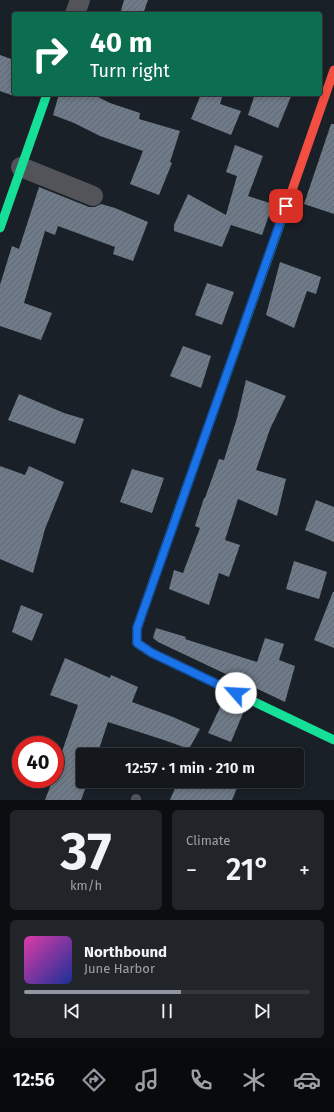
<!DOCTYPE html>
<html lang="en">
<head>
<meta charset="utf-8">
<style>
	body { margin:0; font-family:"Fira Sans",sans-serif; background:#21252a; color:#f1f3f6; height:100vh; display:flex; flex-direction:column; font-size:15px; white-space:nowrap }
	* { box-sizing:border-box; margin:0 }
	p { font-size:13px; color:#9da0a4 }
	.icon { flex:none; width:22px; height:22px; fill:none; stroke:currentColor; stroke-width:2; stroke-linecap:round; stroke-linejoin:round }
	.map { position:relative; height:800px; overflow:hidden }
	.details { display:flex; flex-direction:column; gap:10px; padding:10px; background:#0b0d10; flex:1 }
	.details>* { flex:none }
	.top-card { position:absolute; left:12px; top:12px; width:310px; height:84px; border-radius:4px; box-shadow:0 2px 6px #0003,0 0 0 1px #33373b; background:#0b6e4f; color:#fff; overflow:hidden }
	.speed { position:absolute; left:12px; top:736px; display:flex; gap:8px; font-size:20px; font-weight:700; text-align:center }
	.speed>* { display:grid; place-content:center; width:52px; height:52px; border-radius:50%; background:#14181d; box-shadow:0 2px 6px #0003,0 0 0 1px #33373b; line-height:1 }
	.speed .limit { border:6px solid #d22; background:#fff; color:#111 }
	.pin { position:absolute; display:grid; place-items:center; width:34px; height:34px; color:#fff; margin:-17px; border-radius:8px; box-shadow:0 2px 6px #0006 }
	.me { position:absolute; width:44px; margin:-22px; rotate:296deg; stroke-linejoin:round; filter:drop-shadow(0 0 3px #0008) }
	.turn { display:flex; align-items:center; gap:14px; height:84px; padding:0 12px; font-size:18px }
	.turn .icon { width:52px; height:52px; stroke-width:2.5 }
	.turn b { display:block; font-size:28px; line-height:34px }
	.big { font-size:30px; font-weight:600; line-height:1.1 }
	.details .card { flex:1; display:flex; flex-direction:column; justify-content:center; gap:6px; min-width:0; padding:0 14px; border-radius:6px; background:#21252a }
	.details .dial { align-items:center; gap:0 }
	.dial b { font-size:52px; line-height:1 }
	.song { display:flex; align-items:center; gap:12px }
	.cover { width:48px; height:48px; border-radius:6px; background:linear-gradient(135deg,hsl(320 70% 55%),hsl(230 70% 35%)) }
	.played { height:4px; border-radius:2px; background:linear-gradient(90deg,#9097a0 55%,#33373b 55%) }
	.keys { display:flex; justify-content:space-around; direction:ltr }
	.heat { display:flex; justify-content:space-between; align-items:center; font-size:22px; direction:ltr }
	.details .tiles { flex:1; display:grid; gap:10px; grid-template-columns:1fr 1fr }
	.card:last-child { grid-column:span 2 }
	.trip { position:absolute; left:76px; top:748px; width:228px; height:40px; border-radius:4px; background:#14181d; box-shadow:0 2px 6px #0003,0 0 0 1px #33373b; font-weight:600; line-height:40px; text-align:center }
	.menu { display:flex; height:64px; justify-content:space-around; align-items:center; background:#080a0c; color:#9da0a4 }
	.menu .icon { width:28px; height:28px }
	.menu .current { color:#9097a0 }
	.menu b { font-size:18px; color:#f1f3f6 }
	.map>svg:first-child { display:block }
	.building { fill:url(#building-hatch) }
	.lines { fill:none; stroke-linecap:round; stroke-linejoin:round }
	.lane { stroke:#525459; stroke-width:10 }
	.street { stroke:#525459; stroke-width:20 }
	.fast { stroke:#16e098; stroke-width:9 }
	.jam { stroke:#f24e42; stroke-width:9 }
	.route-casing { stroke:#114b97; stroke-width:10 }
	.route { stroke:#1a73e8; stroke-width:7 }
</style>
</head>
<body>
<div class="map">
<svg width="334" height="800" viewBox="0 0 334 800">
	<defs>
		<pattern id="building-hatch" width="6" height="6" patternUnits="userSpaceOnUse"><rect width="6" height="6" fill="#707b89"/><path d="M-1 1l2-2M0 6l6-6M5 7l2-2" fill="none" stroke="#5e6671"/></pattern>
	</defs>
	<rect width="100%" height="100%" fill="#1a2027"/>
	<g class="building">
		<path d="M124 0H148L143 14H120Z"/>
		<path d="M0 55 14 60V96L0 91Z"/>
		<path d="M59 94H92L110 103 140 113 139 119 180 131 170 162 172 163 159 195 130 184 143 151 100 136 74 123 53 115Z"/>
		<path d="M201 94H223L220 104 241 111 231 135 191 119Z"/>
		<path d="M255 94H292L278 128 248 115Z"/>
		<path d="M331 124H334V214L304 204Z"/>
		<path d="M235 145 263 156 248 196 273 204 262 235 231 225 222 247 174 231V225L188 194 226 215 237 176 226 172Z"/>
		<path d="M39 187 89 207H95L101 204 115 208 148 222 133 261 113 254 115 247 58 226 55 235 45 231 24 303 52 313 41 340 0 326V285L12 246 19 249Z"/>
		<path d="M280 262 321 277 316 294 307 291 294 328 266 315Z"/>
		<path d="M207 283 234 292 222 325 195 315Z"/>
		<path d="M183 346 211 356 201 388 170 376Z"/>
		<path d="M246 380 286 396 270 429 256 470 286 479 277 516 238 499 225 540 240 545 229 577 219 573 209 605 169 589 174 570 183 573 200 528 195 526 204 498H205L219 459 224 460 237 418Z"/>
		<path d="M19 394 64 413 84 419 75 444 8 420Z"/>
		<path d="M0 466 25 475 29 466 64 482 45 529 33 573 0 559Z"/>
		<path d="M132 469 164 478 152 513 120 502Z"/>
		<path d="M316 500 334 507V542L305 530Z"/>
		<path d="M294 561 327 572 319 599 286 589Z"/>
		<path d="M333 592H334V648L314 640Z"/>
		<path d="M21 605 43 614 32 641 12 632Z"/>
		<path d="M156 628 186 637 185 639 257 662 265 638 284 644 279 660 295 666 285 702 158 642 153 638Z"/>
		<path d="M65 658 110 678 111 675 138 687 132 702 173 717 200 729 189 749 164 740 108 722 97 755H83V781H88L81 800H45L53 779H55V772L78 705 50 695Z"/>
		<path d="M223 701 244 711 231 742 208 733Z"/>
		<path d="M178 781H240L232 800H170Z"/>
	</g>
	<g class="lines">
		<path class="lane" d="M136 800V799"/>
		<g class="street">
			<path d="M75 14 80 0"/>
			<path d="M21 167 93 196"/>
		</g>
		<g class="fast">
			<path d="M0 228 47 94"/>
			<path d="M154 579 282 219"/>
			<path d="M190 671 334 740"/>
		</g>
		<g class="jam">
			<path d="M282 219 334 70"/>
			<path d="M154 579 137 629V643L152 653 190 671"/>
		</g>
	</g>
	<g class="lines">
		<g class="route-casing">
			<path id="route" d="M236 693 152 653 137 643V628L286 206"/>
		</g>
		<use href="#route" class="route"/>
	</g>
</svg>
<div class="speed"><div class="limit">40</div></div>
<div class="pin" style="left:286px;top:206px;background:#d93025"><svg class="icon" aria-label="arrive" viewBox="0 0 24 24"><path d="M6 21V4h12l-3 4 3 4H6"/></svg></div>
<svg class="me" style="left:236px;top:693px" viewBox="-20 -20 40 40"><circle r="19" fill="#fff"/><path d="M0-13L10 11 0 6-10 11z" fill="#1a73e8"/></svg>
<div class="trip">12:57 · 1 min · 210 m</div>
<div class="top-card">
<div class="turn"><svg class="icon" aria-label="right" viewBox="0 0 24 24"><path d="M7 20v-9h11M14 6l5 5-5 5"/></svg><div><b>40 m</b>Turn right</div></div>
</div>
</div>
<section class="details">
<div class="tiles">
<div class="card dial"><b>37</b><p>km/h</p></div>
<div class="card"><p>Climate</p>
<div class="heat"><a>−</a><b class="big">21°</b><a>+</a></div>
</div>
<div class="card">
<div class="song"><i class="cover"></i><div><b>Northbound</b><p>June Harbor</p></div></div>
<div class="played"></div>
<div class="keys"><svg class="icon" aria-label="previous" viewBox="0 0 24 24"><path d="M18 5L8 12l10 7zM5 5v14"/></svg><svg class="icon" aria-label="pause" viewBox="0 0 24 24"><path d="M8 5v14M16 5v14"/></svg><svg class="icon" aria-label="next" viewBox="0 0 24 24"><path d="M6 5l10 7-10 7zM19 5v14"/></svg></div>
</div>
</div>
</section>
<nav class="menu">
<b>12:56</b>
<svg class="icon current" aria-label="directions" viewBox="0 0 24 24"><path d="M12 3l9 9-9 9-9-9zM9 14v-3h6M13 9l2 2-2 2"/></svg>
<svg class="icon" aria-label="music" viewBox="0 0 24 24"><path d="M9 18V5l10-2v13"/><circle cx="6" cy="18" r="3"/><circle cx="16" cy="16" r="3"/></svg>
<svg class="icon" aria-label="phone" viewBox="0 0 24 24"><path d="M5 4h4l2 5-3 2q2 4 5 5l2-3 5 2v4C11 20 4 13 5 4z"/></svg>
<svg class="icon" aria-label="climate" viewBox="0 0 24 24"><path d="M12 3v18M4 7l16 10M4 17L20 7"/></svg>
<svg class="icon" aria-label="car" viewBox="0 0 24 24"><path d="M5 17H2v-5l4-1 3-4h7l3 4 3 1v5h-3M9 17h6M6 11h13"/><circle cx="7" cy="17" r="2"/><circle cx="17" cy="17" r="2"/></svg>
</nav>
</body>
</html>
